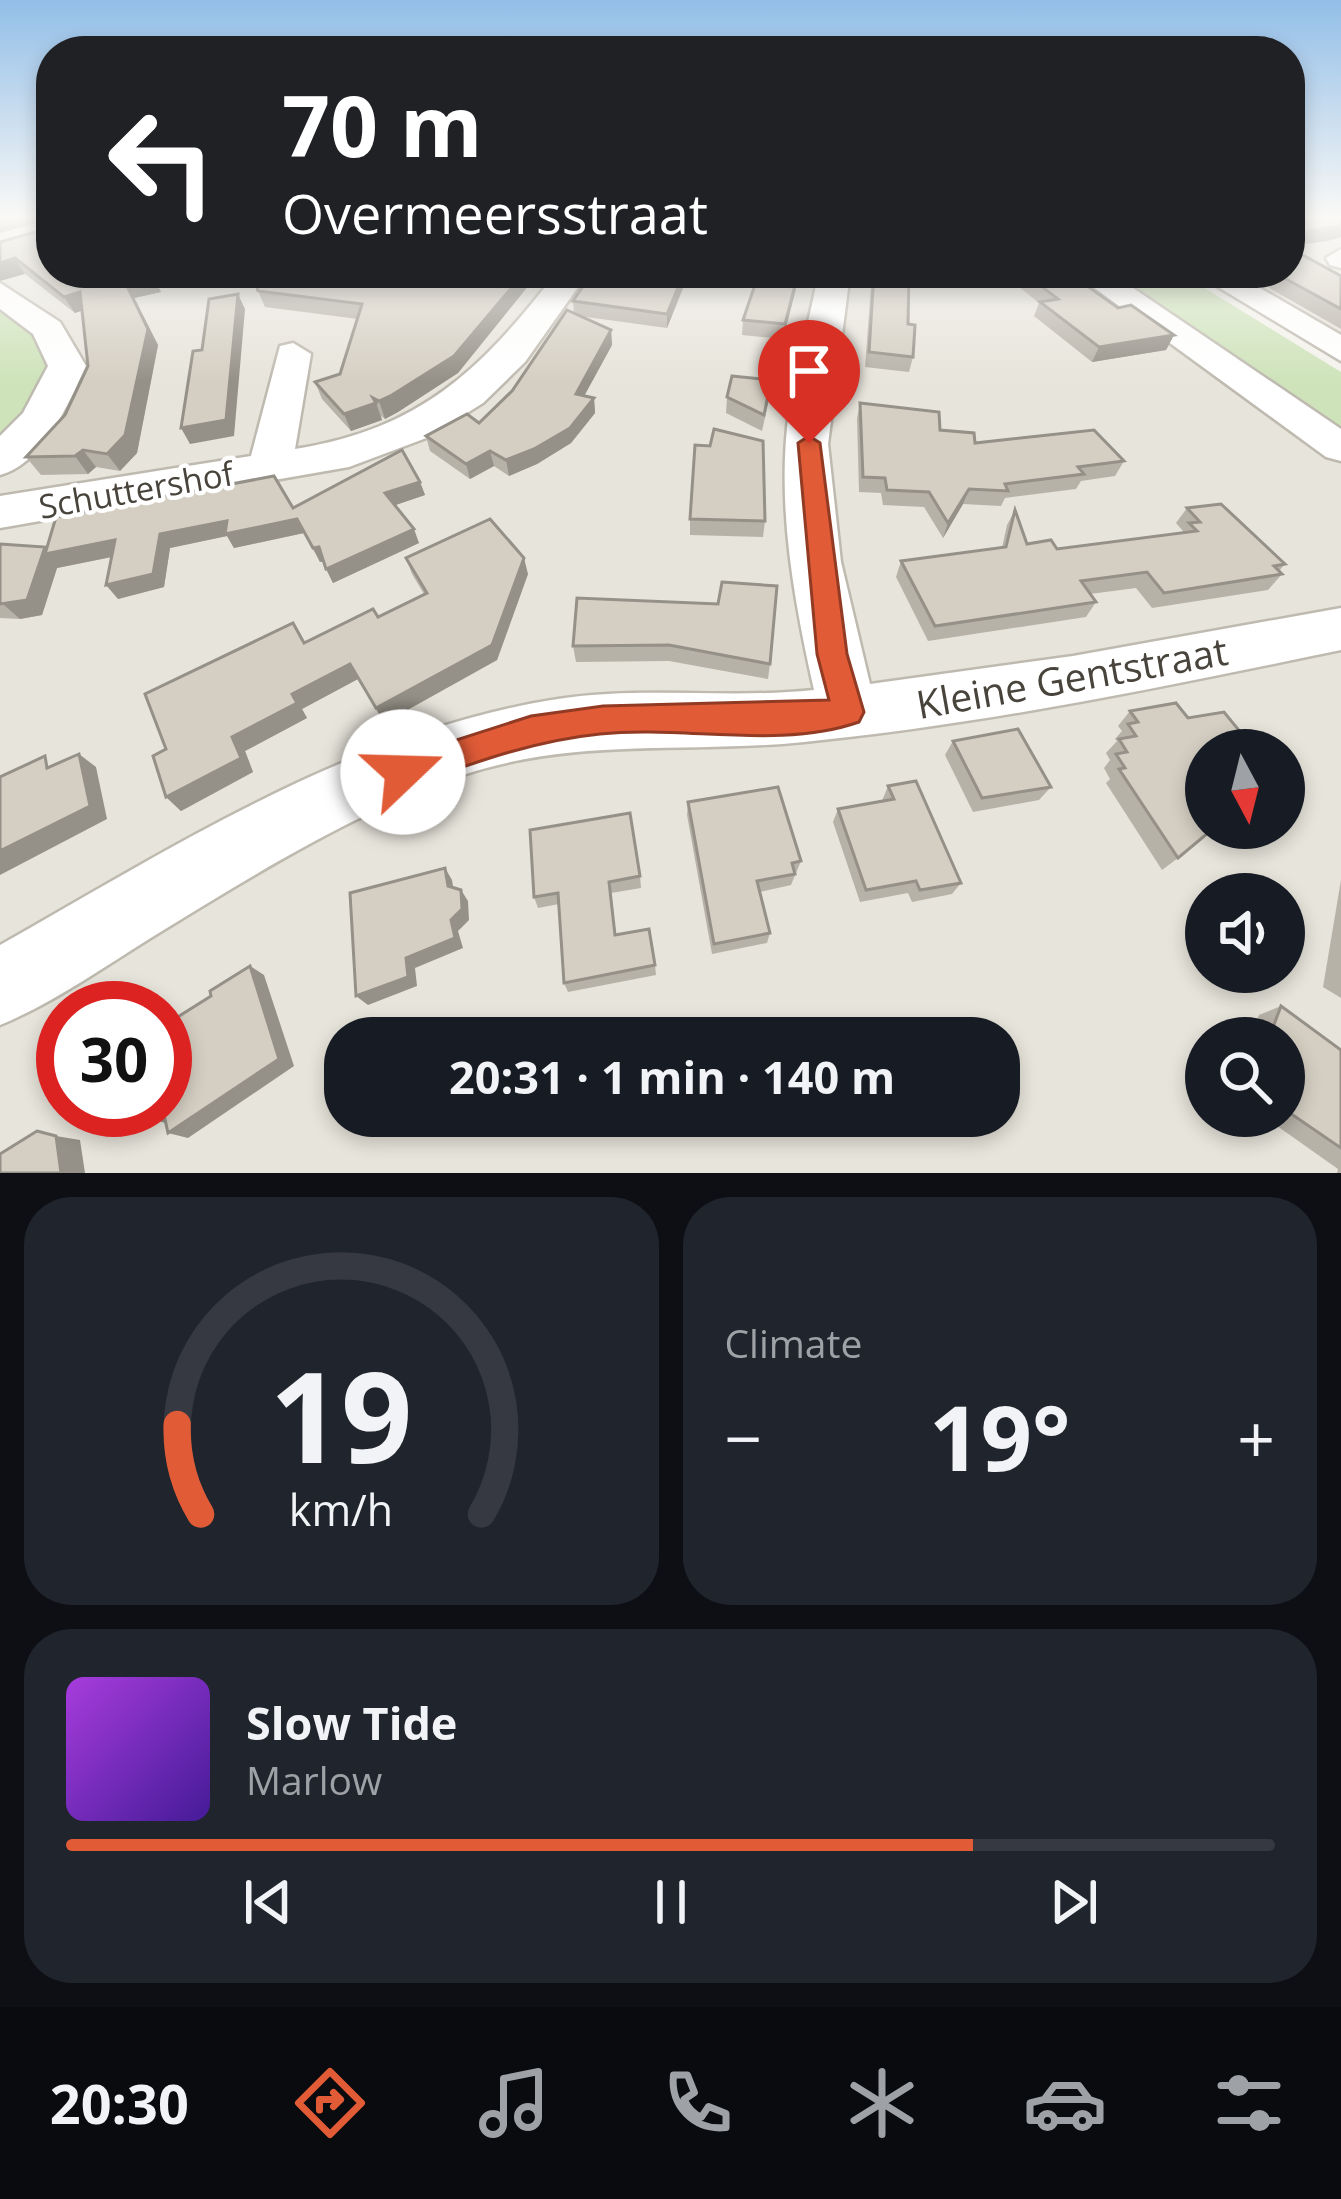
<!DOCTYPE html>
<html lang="en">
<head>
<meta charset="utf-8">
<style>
	body { margin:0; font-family:"Open Sans",sans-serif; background:#20242c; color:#f1f3f6; height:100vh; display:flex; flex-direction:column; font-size:45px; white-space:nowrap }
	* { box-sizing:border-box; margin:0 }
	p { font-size:39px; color:#9ea1a6 }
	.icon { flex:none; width:66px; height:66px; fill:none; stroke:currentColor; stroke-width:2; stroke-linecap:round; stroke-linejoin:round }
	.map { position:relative; height:1173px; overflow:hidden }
	.drawer { display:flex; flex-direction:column; gap:24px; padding:24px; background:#0d0f14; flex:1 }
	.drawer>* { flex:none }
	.banner { position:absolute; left:36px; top:36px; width:1269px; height:252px; border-radius:48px; box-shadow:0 6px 18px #0003; background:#202124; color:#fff; overflow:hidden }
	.needle { width:78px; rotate:173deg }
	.tools { position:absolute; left:1185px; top:729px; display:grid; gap:24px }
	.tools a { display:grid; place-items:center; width:120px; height:120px; border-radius:50%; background:#171b24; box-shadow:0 6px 18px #0003; font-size:60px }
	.speed { position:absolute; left:36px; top:981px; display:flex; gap:24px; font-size:60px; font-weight:700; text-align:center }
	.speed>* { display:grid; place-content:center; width:156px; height:156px; border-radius:50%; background:#171b24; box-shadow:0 6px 18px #0003; line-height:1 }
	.speed .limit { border:18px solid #d22; background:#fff; color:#111 }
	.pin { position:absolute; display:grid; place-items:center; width:102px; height:102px; color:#fff; margin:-123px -51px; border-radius:50% 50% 50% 0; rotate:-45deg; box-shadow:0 0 12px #0007 }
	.pin .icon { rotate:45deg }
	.me { position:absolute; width:132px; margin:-66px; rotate:69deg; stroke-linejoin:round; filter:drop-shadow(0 0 9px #0008) }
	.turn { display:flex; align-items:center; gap:42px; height:252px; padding:0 48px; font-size:54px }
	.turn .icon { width:156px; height:156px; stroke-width:2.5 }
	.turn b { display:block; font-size:84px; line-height:102px }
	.big { font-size:90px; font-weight:700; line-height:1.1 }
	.drawer .card { flex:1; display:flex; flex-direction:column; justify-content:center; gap:18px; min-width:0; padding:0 42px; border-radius:48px; background:#20242c }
	.drawer .dial { align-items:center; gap:0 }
	.dial svg { height:312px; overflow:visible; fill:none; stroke:#363941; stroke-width:7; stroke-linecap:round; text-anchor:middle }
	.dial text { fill:#f1f3f6; stroke:none }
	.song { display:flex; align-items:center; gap:36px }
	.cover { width:144px; height:144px; border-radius:18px; background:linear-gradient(135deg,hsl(280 70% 55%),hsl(260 70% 35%)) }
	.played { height:12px; border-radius:6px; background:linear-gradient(90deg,#e15b37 75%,#363941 75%) }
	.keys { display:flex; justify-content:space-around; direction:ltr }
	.heat { display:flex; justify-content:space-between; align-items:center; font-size:66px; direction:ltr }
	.drawer .tiles { flex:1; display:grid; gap:24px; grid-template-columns:1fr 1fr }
	.card:last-child { grid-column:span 2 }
	.trip { position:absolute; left:324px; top:1017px; width:696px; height:120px; border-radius:48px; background:#171b24; box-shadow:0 6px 18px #0003; font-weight:700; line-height:120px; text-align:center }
	.dock { display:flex; height:192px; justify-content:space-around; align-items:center; background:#090b0e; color:#9ea1a6 }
	.dock .icon { width:84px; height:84px }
	.dock .current { color:#e15b37 }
	.dock b { font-size:54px; color:#f1f3f6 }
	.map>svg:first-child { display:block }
	.residential { fill:#e7e4db; fill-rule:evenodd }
	.green { fill:#cee3ba }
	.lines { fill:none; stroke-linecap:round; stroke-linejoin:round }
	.minor-casing { stroke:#bfbab0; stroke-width:5 }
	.minor { fill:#fff; fill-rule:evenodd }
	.wall { fill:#b7b2a8 }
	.shaded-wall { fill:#959188 }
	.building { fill:#d5cfc3; stroke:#959188; stroke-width:3 }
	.route { fill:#e15b37; stroke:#923b24; stroke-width:3 }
	.labels { text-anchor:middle; stroke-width:9; stroke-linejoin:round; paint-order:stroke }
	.street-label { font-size:33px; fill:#48443b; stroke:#fff }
	.near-street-label { font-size:39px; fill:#48443b; stroke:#fff }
</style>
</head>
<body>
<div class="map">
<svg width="1341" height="1173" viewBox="0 0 1341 1173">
	<rect width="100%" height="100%" fill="#f4f2ec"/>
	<g class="residential">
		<path d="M1290 217H1341V339L1228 273H1290Z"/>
		<path d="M0 248 51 273H1083L1341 457V618L1034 672 535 718 0 969V470L61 327 0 283Z"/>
		<path d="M1341 648V1173H0V1020L306 840 389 800 480 770 586 751 952 724 1185 683ZM1206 750H1284V828H1206ZM1206 894H1284V972H1206ZM63 1008H165V1110H63ZM345 1038H999V1116H345ZM1206 1038H1284V1116H1206Z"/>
	</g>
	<g class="green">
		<path d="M1108 273H1180L1341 372V432Z"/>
		<path d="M0 303 39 334 53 370 0 452Z"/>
	</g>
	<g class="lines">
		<g class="minor-casing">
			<g id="minor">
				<path d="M1341 249V268L1330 265 1326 258Z"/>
				<path d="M556 273H588L525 362 483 403 429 437 349 467 0 528V496L251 456 280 346 293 343 311 354 295 449C421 429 481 370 556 273Z"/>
				<path d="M818 273H850L828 444 841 562 870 684 1073 656 1341 608V650C1163 687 985 724 804 742 688 754 576 737 463 775 351 813 249 878 149 939 101 969 53 1003 0 1025V945C175 846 355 730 558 699 642 686 729 699 814 690 794 601 776 503 789 411 795 364 811 319 818 273Z"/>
				<path d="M1074 273H1111L1341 429V461L1326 457Z"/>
				<path d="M1195 273H1234L1341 335V361Z"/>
				<path d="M0 283 60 322 86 366C68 404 44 463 0 475V436L23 413 48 366 33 334 0 309Z"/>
			</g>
		</g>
		<use href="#minor" class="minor"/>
	</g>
	<g class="wall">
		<path d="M0 217H51L153 277 161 292 134 298 158 345 137 453 120 471 96 467 88 474 41 475 26 457 65 415 88 366 82 310 75 313 25 274 0 242 45 229 46 220 0 233Z"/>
		<path d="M592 273H689L667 328 579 316 611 330 612 345 584 396 594 398 595 413 571 443 537 464 509 476 494 466 470 479 430 451 426 436 479 423 512 391 574 313 573 301Z"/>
		<path d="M800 273 783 339 742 335 743 320Z"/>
		<path d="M872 273H909L908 324 913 357 909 372 865 367Z"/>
		<path d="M1001 273H1069L1118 308 1174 335 1166 350 1092 362 1034 316 1039 303Z"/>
		<path d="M1243 273 1341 276V329Z"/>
		<path d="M533 280 458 373 398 412 385 419 381 416 382 420 351 431 322 399 315 382 340 374 358 319 265 307 258 291Z"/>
		<path d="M770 395 762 431 726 413 727 397Z"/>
		<path d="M860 403 975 443 1124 461 1115 476 1081 481 1076 489 1005 498 1001 506 963 504 943 538 924 507 883 505 881 493 859 492 857 418Z"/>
		<path d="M710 446 765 521 763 537 690 535V519Z"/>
		<path d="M420 482 425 495 395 505 419 543 333 583 323 561 320 562 304 533 234 548 227 536 170 548 164 587 118 599 112 557 57 568 42 615 20 619 0 618V544L45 547 293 508Z"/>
		<path d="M1187 508 1285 564 1279 571 1282 574 1268 590 1152 608 1136 588 1090 594 1096 602 1086 617 928 641 896 577 901 561 1002 548 1007 525 1015 510 1027 544 1057 549 1181 533 1183 531 1176 523Z"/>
		<path d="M406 558 528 574 497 660 384 723 358 679 302 709 307 718 245 751 253 772 181 811 166 797V749L305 643 378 617 424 594 412 574Z"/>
		<path d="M577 598 770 664 768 679 669 661 576 662 573 646Z"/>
		<path d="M1176 703 1178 858 1162 870 1106 783 1110 779 1104 768 1110 760 1106 753 1117 741 1115 739 1122 731 1118 726 1130 711Z"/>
		<path d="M953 741 1051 787 1039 800 973 812 945 755Z"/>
		<path d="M888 786 961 883 952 894 912 902 908 893 860 902 833 822 838 809 882 801Z"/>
		<path d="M688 802 801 861 791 885 760 892 770 933 767 943 712 954 687 815Z"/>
		<path d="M640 876 641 888 611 893 616 935 655 965 656 975 568 992 564 983 559 904 538 908 534 897Z"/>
		<path d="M1341 880V998L1323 987Z"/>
		<path d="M1281 1006 1341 1050V1173H1337L1338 1169 1263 1116H1284V1038H1250L1259 1015Z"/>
	</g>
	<g class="shaded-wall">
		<path d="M0 217H49L50 219 0 233Z"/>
		<path d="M1341 226V237L1328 241 1290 246V234Z"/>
		<path d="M15 258 25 274 0 281V263Z"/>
		<path d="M524 273H532L533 280 458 373 398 412 385 419 379 401Z"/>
		<path d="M684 273H689L667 328V314Z"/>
		<path d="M798 273H800L783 339 785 324Z"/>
		<path d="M153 277 161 292 134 298 158 345 137 453 120 471 107 454 125 282Z"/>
		<path d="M80 292 90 308 75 313 64 297Z"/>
		<path d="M238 294 245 309 234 436 190 444 181 428Z"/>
		<path d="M611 330 612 345 577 409 576 394Z"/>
		<path d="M1174 335 1166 350 1092 362 1099 347Z"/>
		<path d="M594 398 595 413 571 443 537 464 509 476 506 460Z"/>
		<path d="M376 403 382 420 351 431 344 414Z"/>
		<path d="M83 450 96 467 88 474 75 456Z"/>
		<path d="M490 451 494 466 470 479 466 464Z"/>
		<path d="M420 482 425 495 390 507 385 493Z"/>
		<path d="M969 489 963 504 943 538 948 523Z"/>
		<path d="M297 519 304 533 234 548 227 536 170 548 164 587 118 599 106 585 160 534 227 521Z"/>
		<path d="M414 529 419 543 333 583 326 569Z"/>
		<path d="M115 540 126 554 57 568 42 615 20 619 4 605 45 547Z"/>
		<path d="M319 547 326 561 320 562 313 548Z"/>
		<path d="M524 558 528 574 497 660 384 723 376 708Z"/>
		<path d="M350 664 358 679 302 709 307 718 245 751 253 772 181 811 166 797 232 737 292 694Z"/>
		<path d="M79 754 96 767 107 819 0 875V851Z"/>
		<path d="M445 868 452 880 455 898 448 886Z"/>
		<path d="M461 890 468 901 469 920 458 931 463 948 415 968 417 986 368 1005 356 996 451 920Z"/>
		<path d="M250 966 264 975 294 1066 188 1138 168 1133Z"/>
		<path d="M157 1110H165L166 1123 146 1118Z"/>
		<path d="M56 1136 80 1140 85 1173H61Z"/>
	</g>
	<g class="building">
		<path d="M46 217H51V273H148L153 277 125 282 148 329 125 435 107 454 83 450 75 456 26 457 65 415 88 366 80 292 64 297 15 258 0 263V242L45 229Z"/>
		<path d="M1290 217H1341V226L1290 234Z"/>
		<path d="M1290 248 1341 276V309L1275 273H1290Z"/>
		<path d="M253 273H524L454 356 392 395 379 401 373 398 376 403 344 414 315 382 340 374 362 304 258 291Z"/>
		<path d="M592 273H684L667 314 573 301Z"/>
		<path d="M759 273H798L785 324 743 320Z"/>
		<path d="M874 273H909L908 324 915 325 913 357 869 352Z"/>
		<path d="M1024 273H1069L1118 308 1131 305 1174 335 1099 347 1040 302 1058 299Z"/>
		<path d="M238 294 226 420 181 428 193 351 202 350 209 299Z"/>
		<path d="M567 310 611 330 576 394 594 398 570 428 534 449 506 460 490 451 466 464 426 436 467 414 479 423 512 391Z"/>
		<path d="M732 376 771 380 764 415 727 397Z"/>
		<path d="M860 403 939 412 940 430 974 433 975 443 1094 430 1124 461 1078 467 1084 474 1005 484 1008 491 969 489 948 523 929 492 887 490 885 478 863 477Z"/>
		<path d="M714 429 763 441 765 521 690 519 695 445 710 446Z"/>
		<path d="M402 450 420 482 385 493 414 529 326 569 319 547 313 548 297 519 225 534 227 521 160 534 153 574 106 585 115 540 45 554 56 517 274 476 293 508Z"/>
		<path d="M1221 504 1285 564 1274 566 1282 574 1164 593 1147 572 1081 581 1096 602 935 626 901 561 1006 547 1015 510 1027 544 1051 540 1057 549 1197 531 1189 523 1200 522 1187 508Z"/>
		<path d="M490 519 524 558 492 645 376 708 350 664 292 694 297 703 232 737 241 758 166 797 153 756 166 749 145 694 293 623 304 643 373 609 378 617 427 593 406 558Z"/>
		<path d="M0 544 45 547 27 600 0 604Z"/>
		<path d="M722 582 777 586 770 664 669 645 573 646 577 598 718 604Z"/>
		<path d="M1176 703 1188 718 1224 712 1255 750H1206V828H1214L1178 858 1119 769 1125 768 1116 754 1127 752 1119 739 1136 736 1128 724 1138 722 1130 711Z"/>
		<path d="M1018 729 1051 787 982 798 953 741Z"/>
		<path d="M79 754 90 806 0 851V777L45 756 47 768Z"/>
		<path d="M916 781 961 883 920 890 916 881 866 890 838 809 894 799 888 786Z"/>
		<path d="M778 787 801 861 792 863 795 874 757 881 770 933 714 944 688 802Z"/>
		<path d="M630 813 640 876 609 882 615 935 649 929 655 965 564 983 558 893 534 897 530 830Z"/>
		<path d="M445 868 448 886 461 890 462 909 451 920 455 938 406 958 408 977 356 996 350 893Z"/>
		<path d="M250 966 279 1059 168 1133 163 1110H165V1025L211 996 210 991Z"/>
		<path d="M1281 1006 1341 1050V1148L1284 1109V1038H1269Z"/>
		<path d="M144 1110H157L146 1118Z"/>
		<path d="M37 1131 56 1136 61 1173H0V1154Z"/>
	</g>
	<linearGradient id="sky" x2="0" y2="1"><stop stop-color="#92bee8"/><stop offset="0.57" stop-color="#faf9f6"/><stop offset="1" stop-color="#faf9f6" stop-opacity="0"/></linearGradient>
	<rect width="1341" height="381" fill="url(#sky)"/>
	<path class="route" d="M809 436 820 443 847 654 864 712 859 722C779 750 683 725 600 734 530 741 468 765 403 788L391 783 386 772 391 761 531 716 603 706 829 700 817 654 798 443Z"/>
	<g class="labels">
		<g class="street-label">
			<text transform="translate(136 490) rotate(-10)" y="12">Schuttershof</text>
		</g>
		<g class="near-street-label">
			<text transform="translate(1072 678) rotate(-10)" y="14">Kleine Gentstraat</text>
		</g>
	</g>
</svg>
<div class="tools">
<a><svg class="needle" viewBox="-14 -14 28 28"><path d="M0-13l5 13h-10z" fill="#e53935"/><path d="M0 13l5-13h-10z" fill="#9ea1a6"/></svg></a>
<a><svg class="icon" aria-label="sound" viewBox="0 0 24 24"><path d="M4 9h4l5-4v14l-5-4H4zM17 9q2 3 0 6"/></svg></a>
<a><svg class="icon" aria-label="search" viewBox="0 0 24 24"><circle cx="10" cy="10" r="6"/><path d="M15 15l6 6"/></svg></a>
</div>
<div class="speed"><div class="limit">30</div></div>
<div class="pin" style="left:809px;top:443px;background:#d93025"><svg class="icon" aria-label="arrive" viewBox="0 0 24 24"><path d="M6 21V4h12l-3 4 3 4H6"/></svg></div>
<svg class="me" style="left:403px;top:772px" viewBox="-20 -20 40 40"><circle r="19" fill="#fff"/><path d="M0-13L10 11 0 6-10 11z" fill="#e15b37"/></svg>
<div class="trip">20:31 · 1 min · 140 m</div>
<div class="banner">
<div class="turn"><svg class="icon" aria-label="left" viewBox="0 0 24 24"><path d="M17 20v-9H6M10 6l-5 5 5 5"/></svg><div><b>70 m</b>Overmeersstraat</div></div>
</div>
</div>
<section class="drawer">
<div class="tiles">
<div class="card dial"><svg viewBox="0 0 100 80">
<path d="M14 69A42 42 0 1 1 86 69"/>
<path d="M14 69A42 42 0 0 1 8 46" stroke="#e15b37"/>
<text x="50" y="56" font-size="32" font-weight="700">19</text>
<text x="50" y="72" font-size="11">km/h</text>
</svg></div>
<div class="card"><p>Climate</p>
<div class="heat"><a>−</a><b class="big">19°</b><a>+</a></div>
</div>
<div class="card">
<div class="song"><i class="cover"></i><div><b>Slow Tide</b><p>Marlow</p></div></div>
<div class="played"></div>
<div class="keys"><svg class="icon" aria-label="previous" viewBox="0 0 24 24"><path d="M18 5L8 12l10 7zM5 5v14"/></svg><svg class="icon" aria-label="pause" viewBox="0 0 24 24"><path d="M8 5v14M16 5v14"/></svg><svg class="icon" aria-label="next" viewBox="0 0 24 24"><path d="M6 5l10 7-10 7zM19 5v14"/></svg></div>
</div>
</div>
</section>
<nav class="dock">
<b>20:30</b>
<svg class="icon current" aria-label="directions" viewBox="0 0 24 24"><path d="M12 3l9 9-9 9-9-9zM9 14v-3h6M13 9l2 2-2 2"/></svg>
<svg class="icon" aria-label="music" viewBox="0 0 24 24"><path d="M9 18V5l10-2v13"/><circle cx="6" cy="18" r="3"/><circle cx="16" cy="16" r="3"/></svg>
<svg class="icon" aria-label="phone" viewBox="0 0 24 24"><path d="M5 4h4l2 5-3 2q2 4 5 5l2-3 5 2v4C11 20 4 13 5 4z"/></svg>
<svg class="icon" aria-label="climate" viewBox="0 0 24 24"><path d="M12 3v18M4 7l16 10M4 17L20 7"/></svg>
<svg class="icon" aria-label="car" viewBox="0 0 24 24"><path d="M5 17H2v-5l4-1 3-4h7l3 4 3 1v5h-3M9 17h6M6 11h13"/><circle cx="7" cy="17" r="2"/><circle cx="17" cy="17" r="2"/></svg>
<svg class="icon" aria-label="filters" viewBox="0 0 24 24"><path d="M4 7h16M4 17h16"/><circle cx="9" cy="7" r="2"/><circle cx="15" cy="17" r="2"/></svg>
</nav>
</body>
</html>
